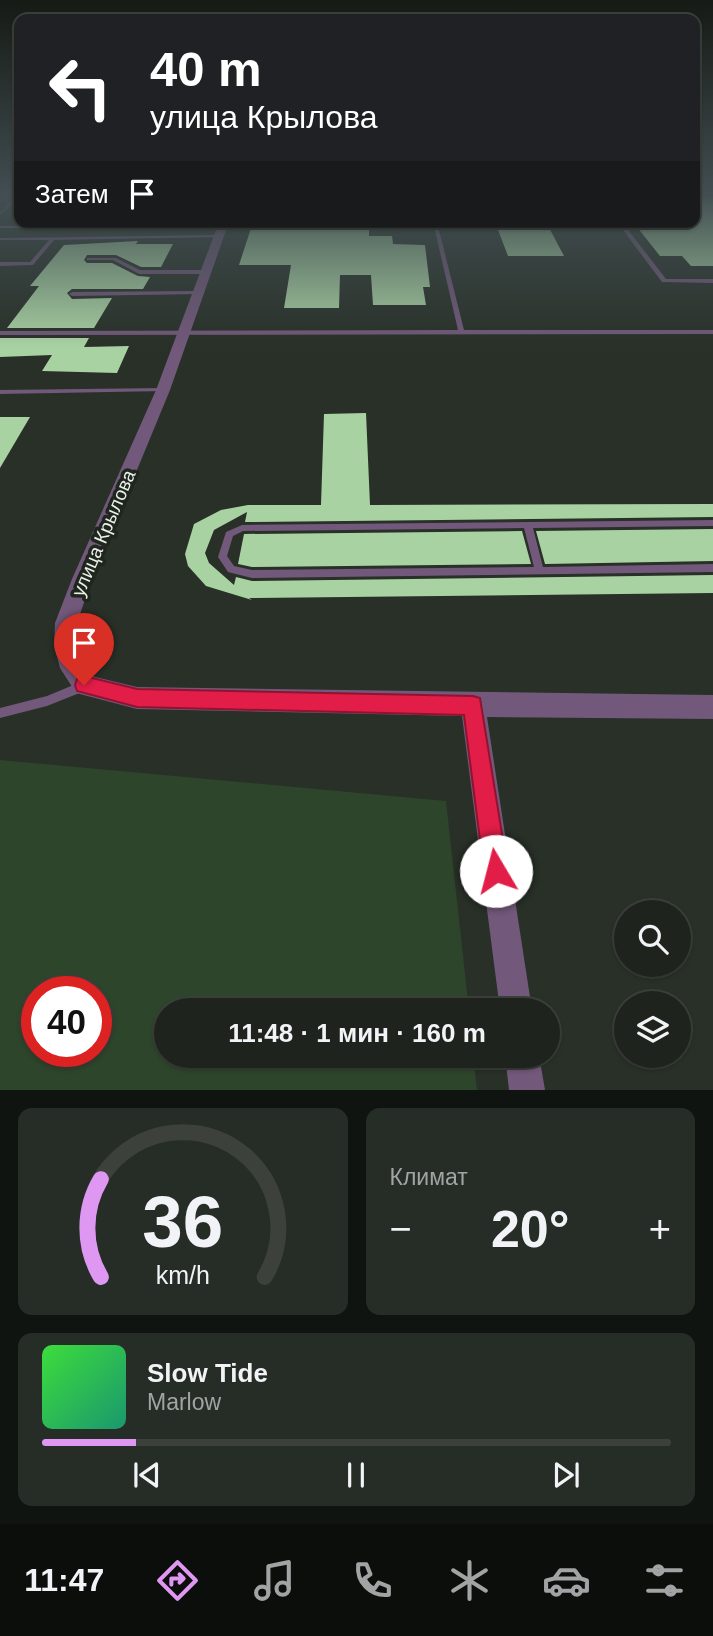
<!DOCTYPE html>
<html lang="ru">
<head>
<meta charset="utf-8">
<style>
	body { margin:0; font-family:Helvetica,sans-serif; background:#262c26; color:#f1f3f6; height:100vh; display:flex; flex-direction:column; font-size:26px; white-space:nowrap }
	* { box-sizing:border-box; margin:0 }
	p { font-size:23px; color:#a1a4a4 }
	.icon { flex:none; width:38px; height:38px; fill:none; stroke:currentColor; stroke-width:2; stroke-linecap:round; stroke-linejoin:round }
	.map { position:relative; height:1090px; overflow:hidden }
	.panel { display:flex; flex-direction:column; gap:18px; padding:18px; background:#101410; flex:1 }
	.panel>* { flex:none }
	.banner { position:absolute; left:14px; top:14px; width:686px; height:214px; border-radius:14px; box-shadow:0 2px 5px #0004,0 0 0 2px #3c413b; background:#202124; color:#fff; overflow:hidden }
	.buttons { position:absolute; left:614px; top:900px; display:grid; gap:14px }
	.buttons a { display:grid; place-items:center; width:77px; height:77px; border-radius:50%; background:#1e241d; box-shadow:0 2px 5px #0004,0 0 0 2px #3c413b; font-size:35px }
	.speed { position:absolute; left:21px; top:976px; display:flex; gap:14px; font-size:35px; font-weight:700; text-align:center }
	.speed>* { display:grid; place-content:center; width:91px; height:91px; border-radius:50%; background:#1e241d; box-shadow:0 2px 5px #0004,0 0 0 2px #3c413b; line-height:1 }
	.speed .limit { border:10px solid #d22; background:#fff; color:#111 }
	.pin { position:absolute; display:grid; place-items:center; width:60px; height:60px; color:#fff; margin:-72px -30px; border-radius:50% 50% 50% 0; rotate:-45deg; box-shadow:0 0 7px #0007 }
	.pin .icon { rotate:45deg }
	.me { position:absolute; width:77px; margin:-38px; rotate:352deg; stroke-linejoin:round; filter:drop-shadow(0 0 5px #0008) }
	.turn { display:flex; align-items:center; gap:24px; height:147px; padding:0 21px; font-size:32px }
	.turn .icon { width:91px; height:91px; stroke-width:2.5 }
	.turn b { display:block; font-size:49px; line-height:60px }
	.then { display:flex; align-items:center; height:66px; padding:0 21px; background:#0003; gap:14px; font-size:26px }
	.big { font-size:52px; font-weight:700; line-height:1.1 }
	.panel .widget { flex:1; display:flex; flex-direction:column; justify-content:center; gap:10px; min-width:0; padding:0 24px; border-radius:14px; background:#262c26 }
	.panel .dial { align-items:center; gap:0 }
	.dial svg { height:182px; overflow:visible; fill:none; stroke:#3c413b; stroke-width:7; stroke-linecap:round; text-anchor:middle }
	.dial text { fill:#f1f3f6; stroke:none }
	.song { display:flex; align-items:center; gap:21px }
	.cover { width:84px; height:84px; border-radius:10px; background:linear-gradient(135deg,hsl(120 70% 55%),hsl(160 70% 35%)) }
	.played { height:7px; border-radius:4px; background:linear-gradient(90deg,#de98f2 15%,#3c413b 15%) }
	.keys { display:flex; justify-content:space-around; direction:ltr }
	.heat { display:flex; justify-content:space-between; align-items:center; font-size:38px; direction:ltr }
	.panel .tiles { flex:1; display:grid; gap:18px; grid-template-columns:1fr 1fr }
	.widget:last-child { grid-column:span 2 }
	.trip { position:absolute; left:154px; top:998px; width:406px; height:70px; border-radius:35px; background:#1e241d; box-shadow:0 2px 5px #0004,0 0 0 2px #3c413b; font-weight:700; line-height:70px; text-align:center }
	.dock { display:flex; height:112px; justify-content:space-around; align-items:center; background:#0c0e0c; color:#a1a4a4 }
	.dock .icon { width:49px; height:49px }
	.dock .selected { color:#de98f2 }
	.dock b { font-size:32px; color:#f1f3f6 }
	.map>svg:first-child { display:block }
	.green { fill:#2d452a; fill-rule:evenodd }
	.building { fill:#a9d2a3 }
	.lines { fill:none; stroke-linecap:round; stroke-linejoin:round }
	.service { fill:#72587a; fill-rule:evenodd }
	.tertiary { fill:#72587a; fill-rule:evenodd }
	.route { fill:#e11d48; stroke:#92132f; stroke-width:2 }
	.labels { text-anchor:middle; stroke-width:7; stroke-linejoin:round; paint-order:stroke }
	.street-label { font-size:19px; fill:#eaefe9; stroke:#1e261d }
</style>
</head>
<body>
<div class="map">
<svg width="713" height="1090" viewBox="0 0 713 1090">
	<rect width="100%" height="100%" fill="#283027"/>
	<path class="green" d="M0 760 446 801 469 1010H166V1055H473L477 1090H0ZM37 992H96V1052H37Z"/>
	<g class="building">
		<path d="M695 196H713V266H691L682 256H660L633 222H695Z"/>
		<path d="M253 222 369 223V236H392L393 244 425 245 430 287H423L426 305H373L371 275H340L339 308H284L291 265H239Z"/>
		<path d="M495 222H546L564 256H508Z"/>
		<path d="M138 241 136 244H173L161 267H141L116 255H87L84 260 87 263H112L138 276 150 277 143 289H72L67 293 72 299 112 298 94 328H7L39 286H30L64 245Z"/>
		<path d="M0 338H89L84 347 129 346 117 373 42 371 52 355 0 357Z"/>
		<path d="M366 413 370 505 713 504V517L245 522 247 512 214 530 205 553 209 563 234 585 236 577 252 581 713 575V593L249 598 252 600 206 586 188 566 185 554 194 524 221 510 248 505H321L324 414Z"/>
		<path d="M0 417H30L0 468Z"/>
		<path d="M713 529V561L545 564 536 531Z"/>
		<path d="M522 531 531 564 252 567 238 564 244 534Z"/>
	</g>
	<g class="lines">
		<g class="service">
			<path d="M16 196H19V198L0 215V212Z"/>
			<path d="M433 222H437L464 330H713V334L0 335V331L458 330Z"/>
			<path d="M617 222H622L666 279H713V283L662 282Z"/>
			<path d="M224 225 222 227 0 228V226Z"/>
			<path d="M219 235H221V237L54 240 33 265 0 266V262H30L49 240H0V238Z"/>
			<path d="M89 258H116L140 270H206L209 272 206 274H139L113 260H87V258Z"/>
			<path d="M198 291 201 293 200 294 72 296 69 294 72 292Z"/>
			<path d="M163 388 165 389V391L0 394V390Z"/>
			<path d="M713 520V526L533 528 543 567 713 564V572L252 578 228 572 218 557 226 532 242 525ZM524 528 534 567 252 570 234 566 227 556 233 536 243 531Z"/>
			<path d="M83 681 87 682 88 686 87 690 47 706 0 718V708L47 696Z"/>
		</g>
		<g class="tertiary">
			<path d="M219 222H229L170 390 92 579 77 623 76 645 81 663 91 676 137 687 713 695V719L487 717 532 1010H500L462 716 137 709 76 693 60 668 54 645 55 623 72 579 156 390Z"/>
			<path d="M505 1055H539L545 1090H509Z"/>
		</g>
	</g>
	<linearGradient id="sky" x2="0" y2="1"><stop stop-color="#161a15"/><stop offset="0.56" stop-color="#424e52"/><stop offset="1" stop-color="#424e52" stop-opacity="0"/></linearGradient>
	<rect width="713" height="349" fill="url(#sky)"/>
	<path class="route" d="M84 676 137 689 473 696 480 698 508 871 505 880 496 883 488 880 484 871 464 715 137 707 77 691 75 685 77 679Z"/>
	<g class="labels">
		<g class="street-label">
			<text transform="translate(103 533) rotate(-67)" y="7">улица Крылова</text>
		</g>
	</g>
</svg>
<div class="buttons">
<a><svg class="icon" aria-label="search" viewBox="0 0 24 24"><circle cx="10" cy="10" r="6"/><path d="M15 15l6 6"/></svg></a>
<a><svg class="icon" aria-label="layers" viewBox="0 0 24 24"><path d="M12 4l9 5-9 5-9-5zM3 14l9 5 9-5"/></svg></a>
</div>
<div class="speed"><div class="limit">40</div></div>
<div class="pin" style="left:84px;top:685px;background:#d93025"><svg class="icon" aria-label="arrive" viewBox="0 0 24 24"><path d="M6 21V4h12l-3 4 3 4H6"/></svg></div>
<svg class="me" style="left:496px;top:871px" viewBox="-20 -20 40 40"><circle r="19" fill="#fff"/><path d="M0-13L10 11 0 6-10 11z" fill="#e11d48"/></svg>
<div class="trip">11:48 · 1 мин · 160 m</div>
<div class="banner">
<div class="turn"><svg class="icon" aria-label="left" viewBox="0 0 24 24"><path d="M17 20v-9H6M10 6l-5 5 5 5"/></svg><div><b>40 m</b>улица Крылова</div></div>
<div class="then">Затем<svg class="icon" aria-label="arrive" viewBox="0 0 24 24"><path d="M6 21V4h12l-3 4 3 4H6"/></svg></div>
</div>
</div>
<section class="panel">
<div class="tiles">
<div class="widget dial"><svg viewBox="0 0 100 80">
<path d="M14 69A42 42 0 1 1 86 69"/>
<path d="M14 69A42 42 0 0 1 14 26" stroke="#de98f2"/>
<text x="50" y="56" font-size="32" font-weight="700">36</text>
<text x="50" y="72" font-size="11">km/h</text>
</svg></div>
<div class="widget"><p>Климат</p>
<div class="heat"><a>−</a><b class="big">20°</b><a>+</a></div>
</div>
<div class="widget">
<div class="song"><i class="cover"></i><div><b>Slow Tide</b><p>Marlow</p></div></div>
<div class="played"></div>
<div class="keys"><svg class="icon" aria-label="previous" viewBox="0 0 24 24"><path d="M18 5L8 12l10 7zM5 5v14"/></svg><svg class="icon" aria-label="pause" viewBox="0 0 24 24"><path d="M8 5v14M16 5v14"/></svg><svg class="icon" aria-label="next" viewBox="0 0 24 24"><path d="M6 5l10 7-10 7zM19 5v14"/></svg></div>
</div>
</div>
</section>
<nav class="dock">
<b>11:47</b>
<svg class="icon selected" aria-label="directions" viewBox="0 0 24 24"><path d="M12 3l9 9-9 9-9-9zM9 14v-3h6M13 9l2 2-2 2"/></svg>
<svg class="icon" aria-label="music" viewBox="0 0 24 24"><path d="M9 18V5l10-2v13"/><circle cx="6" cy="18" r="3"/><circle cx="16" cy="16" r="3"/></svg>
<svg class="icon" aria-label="phone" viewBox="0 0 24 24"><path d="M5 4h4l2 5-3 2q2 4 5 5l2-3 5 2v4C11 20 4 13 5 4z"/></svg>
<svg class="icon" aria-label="climate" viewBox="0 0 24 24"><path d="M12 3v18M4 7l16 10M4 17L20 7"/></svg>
<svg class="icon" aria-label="car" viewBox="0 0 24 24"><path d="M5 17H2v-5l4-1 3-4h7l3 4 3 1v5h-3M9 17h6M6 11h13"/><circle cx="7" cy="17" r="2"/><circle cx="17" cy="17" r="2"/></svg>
<svg class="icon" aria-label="filters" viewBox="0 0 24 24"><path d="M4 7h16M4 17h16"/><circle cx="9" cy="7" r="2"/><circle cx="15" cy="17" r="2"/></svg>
</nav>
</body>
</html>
